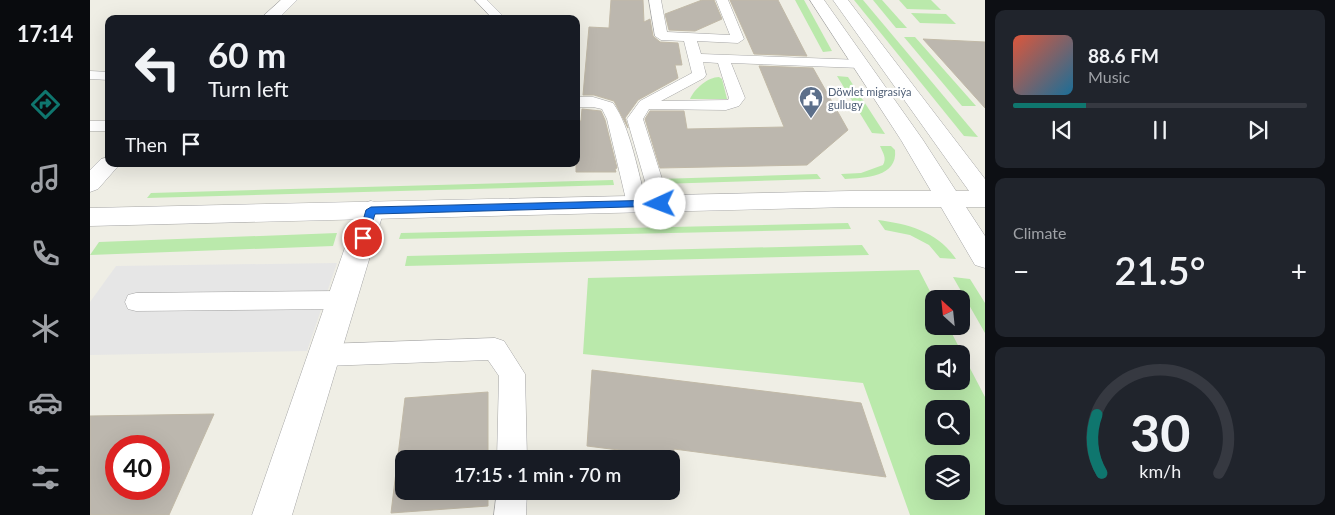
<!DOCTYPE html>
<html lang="en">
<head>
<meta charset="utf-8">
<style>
	body { margin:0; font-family:Lato,sans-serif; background:#20242c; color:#f1f3f6; height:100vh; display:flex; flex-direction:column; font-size:19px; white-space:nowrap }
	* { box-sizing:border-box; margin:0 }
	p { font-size:16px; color:#9ea1a6 }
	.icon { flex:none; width:28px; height:28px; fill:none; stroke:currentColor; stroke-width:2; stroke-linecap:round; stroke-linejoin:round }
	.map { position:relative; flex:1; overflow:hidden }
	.details { display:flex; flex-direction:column; gap:10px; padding:10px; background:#0d0f14; width:350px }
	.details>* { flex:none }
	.guide { position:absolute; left:15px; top:15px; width:475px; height:152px; border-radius:10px; box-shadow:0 5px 20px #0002; background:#171b24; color:#f1f3f6; overflow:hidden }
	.needle { width:32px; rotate:333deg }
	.controls { position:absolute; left:835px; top:290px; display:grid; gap:10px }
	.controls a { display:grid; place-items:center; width:45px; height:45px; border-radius:10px; background:#171b24; box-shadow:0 5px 20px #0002; font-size:25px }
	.speed { position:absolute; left:15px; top:435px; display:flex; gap:10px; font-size:25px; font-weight:700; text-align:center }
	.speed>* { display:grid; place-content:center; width:65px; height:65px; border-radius:50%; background:#171b24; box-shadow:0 5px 20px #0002; line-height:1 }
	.speed .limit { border:8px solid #d22; background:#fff; color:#111 }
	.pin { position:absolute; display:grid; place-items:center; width:42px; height:42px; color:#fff; margin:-21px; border:2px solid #fff; border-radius:50%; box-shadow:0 1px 5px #0007 }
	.me { position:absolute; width:55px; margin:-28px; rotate:268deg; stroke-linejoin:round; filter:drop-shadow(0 0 4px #0008) }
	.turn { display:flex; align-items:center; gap:18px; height:105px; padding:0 20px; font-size:22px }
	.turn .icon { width:65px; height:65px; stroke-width:2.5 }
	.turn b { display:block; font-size:35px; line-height:42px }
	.then { display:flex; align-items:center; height:48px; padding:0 20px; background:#0003; gap:10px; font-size:19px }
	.big { font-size:38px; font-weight:600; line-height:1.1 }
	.details .tile { flex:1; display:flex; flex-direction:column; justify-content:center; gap:8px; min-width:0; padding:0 18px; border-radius:10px; background:#20242c }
	.details .dial { align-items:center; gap:0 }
	.dial svg { height:130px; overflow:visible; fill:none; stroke:#363941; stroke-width:7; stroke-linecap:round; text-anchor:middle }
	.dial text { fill:#f1f3f6; stroke:none }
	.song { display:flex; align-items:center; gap:15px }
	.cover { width:60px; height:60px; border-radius:8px; background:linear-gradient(135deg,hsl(10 70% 55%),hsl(200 70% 35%)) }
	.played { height:5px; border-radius:2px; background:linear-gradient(90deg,#0f766e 25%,#363941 25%) }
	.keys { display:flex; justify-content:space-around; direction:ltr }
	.heat { display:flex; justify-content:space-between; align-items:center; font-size:28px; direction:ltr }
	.trip { position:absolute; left:305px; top:450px; width:285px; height:50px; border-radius:10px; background:#171b24; box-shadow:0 5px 20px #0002; font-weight:600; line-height:50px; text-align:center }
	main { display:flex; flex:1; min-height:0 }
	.dock { display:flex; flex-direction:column; width:90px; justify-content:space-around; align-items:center; background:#090b0e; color:#9ea1a6 }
	.dock .icon { width:35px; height:35px }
	.dock .selected { color:#0f766e }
	.dock b { font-size:22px; color:#f1f3f6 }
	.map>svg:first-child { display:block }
	.grass { fill:#bae9ab; fill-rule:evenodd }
	.parking { fill:#e6e6e6 }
	.building { fill:#bcb7ae; stroke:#c1b9a7; fill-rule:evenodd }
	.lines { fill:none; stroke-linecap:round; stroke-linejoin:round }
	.service-casing { stroke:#a5a5a5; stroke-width:1 }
	.minor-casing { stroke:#a5a5a5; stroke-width:1 }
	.tertiary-casing { stroke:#a5a5a5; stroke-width:1 }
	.service { fill:#fff; fill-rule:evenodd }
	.minor { fill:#fff; fill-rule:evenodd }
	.tertiary { fill:#fff; fill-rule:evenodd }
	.route { fill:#1a73e8; stroke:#114b97 }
	.labels { text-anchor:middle; stroke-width:4.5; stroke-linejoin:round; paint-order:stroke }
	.far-service-label { font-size:11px; fill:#4e5e75; stroke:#fff; text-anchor:start }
</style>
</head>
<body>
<main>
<nav class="dock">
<b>17:14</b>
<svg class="icon selected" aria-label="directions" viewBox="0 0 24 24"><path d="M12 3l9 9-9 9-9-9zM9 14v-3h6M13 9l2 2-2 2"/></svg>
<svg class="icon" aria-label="music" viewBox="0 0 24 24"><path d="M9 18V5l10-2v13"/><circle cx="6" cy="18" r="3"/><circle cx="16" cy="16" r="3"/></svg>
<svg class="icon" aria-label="phone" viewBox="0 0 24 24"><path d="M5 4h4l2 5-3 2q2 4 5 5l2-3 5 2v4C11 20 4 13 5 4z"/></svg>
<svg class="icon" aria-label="climate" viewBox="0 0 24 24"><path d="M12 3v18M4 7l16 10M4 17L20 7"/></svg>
<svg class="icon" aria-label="car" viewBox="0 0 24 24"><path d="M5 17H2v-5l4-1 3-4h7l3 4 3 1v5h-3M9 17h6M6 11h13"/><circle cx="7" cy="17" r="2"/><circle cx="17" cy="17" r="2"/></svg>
<svg class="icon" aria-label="filters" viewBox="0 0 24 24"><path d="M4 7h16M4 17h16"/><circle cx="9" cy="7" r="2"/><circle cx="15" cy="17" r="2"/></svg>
</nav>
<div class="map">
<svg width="895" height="515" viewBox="0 0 895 515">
	<rect width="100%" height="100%" fill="#efeee5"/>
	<g class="grass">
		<path d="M705 0H714L742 51 733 52Z"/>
		<path d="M764 0H773L888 137 874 136Z"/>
		<path d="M783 0H792L817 28H806Z"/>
		<path d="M809 0H841L851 10 817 9Z"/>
		<path d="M821 13 856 14 866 24 830 23Z"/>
		<path d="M814 37H825L886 106H872Z"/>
		<path d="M747 76 758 77 795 134 782 133Z"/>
		<path d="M629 77 632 79 637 99H600C604 89 618 77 629 77Z"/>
		<path d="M790 146H801L805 150C808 177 775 178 755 179L751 174 771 173 793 165C797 158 793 153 790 146Z"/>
		<path d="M727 174 731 179 570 184 569 179Z"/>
		<path d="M523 180 524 185 57 198 61 193Z"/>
		<path d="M788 220C819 224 848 232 866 259L850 258 839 245 820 235 795 230Z"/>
		<path d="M758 223 761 229 309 239 311 233Z"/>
		<path d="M247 233 243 246 0 255 9 242Z"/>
		<path d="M772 245 779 255 315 266 317 256Z"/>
		<path d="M829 270 844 299V326H858L895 397V515H820L773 383 493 354 498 278ZM844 354H871V381H844ZM844 409H871V436H844ZM844 464H871V491H844Z"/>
		<path d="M863 277 880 279 895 303V333Z"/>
	</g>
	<path class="parking" d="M247 263 217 351 0 355V302L26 266Z"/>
	<g class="building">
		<path d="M521 0H553L554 22 560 19 563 36 570 42 588 43 592 65H585L588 78 548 100 535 118 538 128 524 101 504 95H493L499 27 519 28Z"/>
		<path d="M612 0H624L632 19 605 31 579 30 575 14Z"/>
		<path d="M640 0H688L717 56 664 54Z"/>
		<path d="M833 39 895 42V108Z"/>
		<path d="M669 66 723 68 758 130 717 165 570 168 555 119 560 111H594L597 129 694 127Z"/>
		<path d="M492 109 511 111 515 120 527 168 525 169 526 172H486V121H491Z"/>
		<path d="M502 370 771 403 796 477 584 449V457L497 446Z"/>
		<path d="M398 392V459H314V491H398V506L301 513 315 398Z"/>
		<path d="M124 414 79 515H0V416ZM26 446H69V489H26Z"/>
	</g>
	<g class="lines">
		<g class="service-casing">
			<g id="service">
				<path d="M385 0H397L416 19H403Z"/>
				<path d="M559 0H571L577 32 640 35 626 0H638L654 39 648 43 607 41 611 54 771 60 778 64 771 68 641 63 655 98 649 106 636 110 559 109 553 119 580 204 577 209 570 210 563 209 537 119 550 101 602 73 594 41 571 40 565 36ZM613 62 628 63 639 98 638 100 571 101 614 78 616 75Z"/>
				<path d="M0 71 19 72V80L0 79Z"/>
				<path d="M486 97H503L523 103C541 128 548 174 557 204L554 209 547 210 540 209 537 204 517 119 512 109 503 107H486Z"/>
				<rect x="0" y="121" width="19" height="10"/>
				<path d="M253 291 261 294 264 300 261 306 253 309 46 311 38 309 35 302 38 295 46 293Z"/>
				<path d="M405 338 414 341 435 374 437 459H407L409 376 398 360 235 366 226 363 222 355 226 347 235 344Z"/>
				<path d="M407 491H437L436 515H404Z"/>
			</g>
		</g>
		<g class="minor-casing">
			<g id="minor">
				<path d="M191 0H207L188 19H170Z"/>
				<path d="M19 157V164H30L8 189 0 192V170L11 159Z"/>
				<path d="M281 201 290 204 294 210 202 515H162L268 210 272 204Z"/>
			</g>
		</g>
		<g class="tertiary-casing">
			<path id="tertiary" d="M720 0H734L833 140 866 191H879L743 0H758L895 179V207H876L895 236V268L885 265 851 207H760L0 226V208L760 191H841L811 140Z"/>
		</g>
		<use href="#service" class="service"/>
		<use href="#minor" class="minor"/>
		<use href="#tertiary" class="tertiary"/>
	</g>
	<path class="route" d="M570 200 575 204 574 206 285 214 277 240H269L268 238 276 210 281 207Z"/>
	<defs>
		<g id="civic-pin" transform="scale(1.25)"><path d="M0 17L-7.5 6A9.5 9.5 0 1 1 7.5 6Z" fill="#5c6f8a" stroke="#fff"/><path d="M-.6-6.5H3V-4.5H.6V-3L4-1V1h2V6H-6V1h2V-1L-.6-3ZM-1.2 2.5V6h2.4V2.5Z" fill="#fff"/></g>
	</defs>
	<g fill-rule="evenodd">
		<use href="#civic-pin" x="721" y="98"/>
	</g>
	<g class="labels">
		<g class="far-service-label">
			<text x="738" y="96">Döwlet migrasiýa<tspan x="738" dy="13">gullugy</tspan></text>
		</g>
	</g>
</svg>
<div class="controls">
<a><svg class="needle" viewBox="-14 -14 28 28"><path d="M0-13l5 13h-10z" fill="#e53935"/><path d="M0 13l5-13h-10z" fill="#9ea1a6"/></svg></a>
<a><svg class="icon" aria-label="sound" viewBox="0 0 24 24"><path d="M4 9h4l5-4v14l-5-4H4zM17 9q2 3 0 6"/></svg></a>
<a><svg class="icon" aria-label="search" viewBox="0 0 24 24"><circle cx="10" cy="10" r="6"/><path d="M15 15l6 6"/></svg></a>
<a><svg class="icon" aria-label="layers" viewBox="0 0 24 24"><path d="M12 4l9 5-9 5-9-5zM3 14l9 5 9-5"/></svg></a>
</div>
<div class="speed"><div class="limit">40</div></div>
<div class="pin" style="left:273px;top:238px;background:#d93025"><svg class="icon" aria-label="arrive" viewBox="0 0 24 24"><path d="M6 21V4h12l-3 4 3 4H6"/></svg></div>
<svg class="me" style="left:570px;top:204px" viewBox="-20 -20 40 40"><circle r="19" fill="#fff"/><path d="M0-13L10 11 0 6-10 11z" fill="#1a73e8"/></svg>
<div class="trip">17:15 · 1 min · 70 m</div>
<div class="guide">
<div class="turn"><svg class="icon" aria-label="left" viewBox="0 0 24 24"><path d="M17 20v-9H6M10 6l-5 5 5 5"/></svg><div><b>60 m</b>Turn left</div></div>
<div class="then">Then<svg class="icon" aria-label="arrive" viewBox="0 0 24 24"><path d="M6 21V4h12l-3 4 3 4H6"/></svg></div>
</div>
</div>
<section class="details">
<div class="tile">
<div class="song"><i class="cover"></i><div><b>88.6 FM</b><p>Music</p></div></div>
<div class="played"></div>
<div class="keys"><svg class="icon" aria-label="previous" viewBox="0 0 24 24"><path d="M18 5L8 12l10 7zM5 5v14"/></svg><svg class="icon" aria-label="pause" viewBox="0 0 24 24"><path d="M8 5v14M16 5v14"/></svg><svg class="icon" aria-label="next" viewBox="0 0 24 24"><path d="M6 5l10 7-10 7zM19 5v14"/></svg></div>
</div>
<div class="tile"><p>Climate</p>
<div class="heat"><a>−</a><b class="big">21.5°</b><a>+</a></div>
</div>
<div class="tile dial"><svg viewBox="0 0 100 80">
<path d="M14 69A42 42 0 1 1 86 69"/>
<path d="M14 69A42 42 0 0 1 11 33" stroke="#0f766e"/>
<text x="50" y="56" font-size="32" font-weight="700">30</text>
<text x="50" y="72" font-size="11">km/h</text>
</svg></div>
</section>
</main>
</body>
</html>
